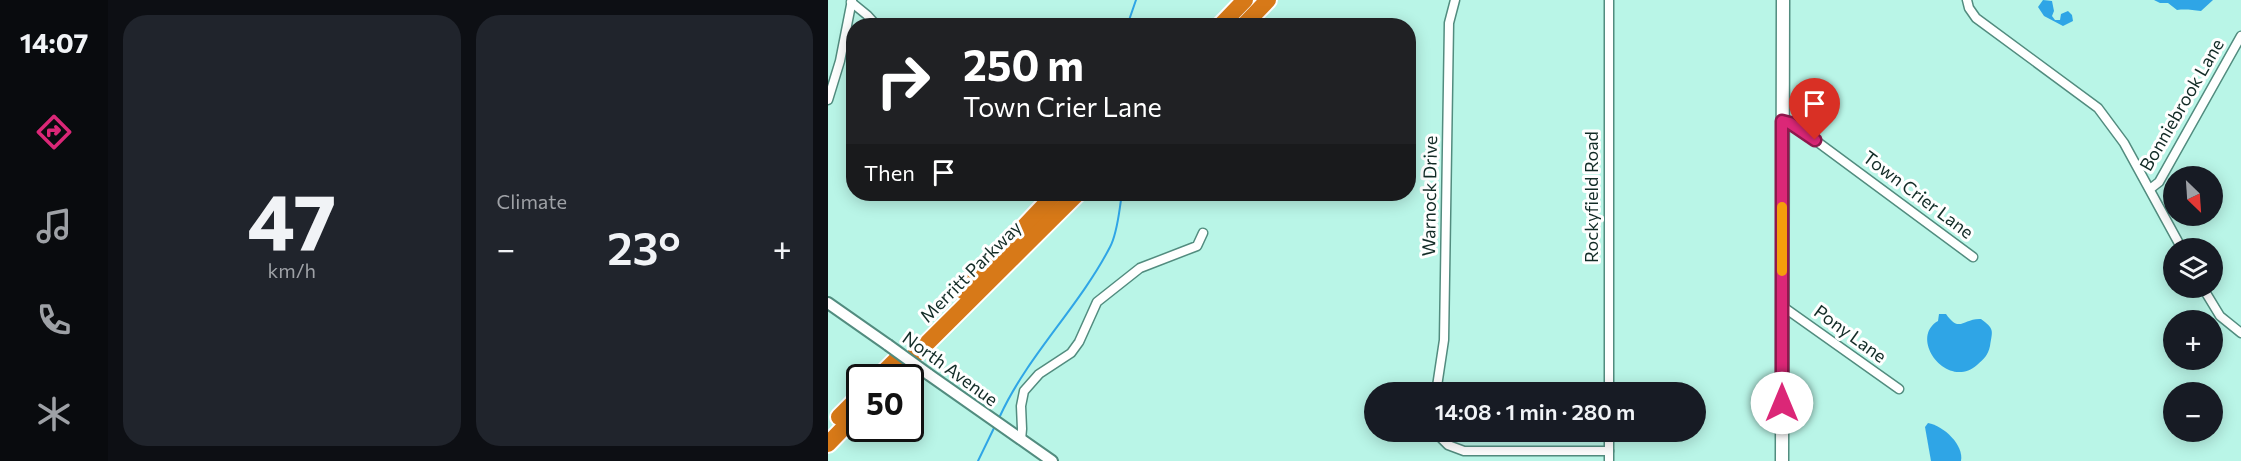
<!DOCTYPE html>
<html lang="en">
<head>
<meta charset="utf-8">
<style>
	body { margin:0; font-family:Commissioner,sans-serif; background:#20242c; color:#f1f3f6; height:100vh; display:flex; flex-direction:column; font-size:22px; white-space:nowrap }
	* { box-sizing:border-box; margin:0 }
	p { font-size:20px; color:#9ea1a6 }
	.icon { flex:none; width:33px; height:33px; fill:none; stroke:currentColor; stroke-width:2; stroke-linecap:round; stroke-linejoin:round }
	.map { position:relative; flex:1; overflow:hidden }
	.sheet { display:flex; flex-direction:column; gap:15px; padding:15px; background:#0d0f14; width:720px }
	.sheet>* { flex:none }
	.hud { position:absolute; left:18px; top:18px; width:570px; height:183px; border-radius:24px; box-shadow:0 3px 15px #0003; background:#202124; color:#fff; overflow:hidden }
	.needle { width:39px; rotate:155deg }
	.fabs { position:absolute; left:1335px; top:166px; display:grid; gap:12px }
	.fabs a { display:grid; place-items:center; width:60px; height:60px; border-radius:50%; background:#171b24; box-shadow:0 3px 15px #0003; font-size:30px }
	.speed { position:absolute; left:18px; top:364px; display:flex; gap:12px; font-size:30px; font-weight:700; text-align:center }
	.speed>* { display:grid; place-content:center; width:78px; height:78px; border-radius:50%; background:#171b24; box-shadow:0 3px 15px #0003; line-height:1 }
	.speed .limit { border:3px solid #111; border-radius:9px; background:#fff; color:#111 }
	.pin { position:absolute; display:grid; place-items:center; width:51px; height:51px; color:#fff; margin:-62px -26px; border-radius:50% 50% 50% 0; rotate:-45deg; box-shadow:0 0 6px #0007 }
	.pin .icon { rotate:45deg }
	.me { position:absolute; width:66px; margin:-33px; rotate:0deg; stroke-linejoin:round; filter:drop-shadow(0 0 4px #0008) }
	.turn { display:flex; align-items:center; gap:21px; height:126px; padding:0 18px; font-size:27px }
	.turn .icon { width:78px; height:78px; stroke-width:2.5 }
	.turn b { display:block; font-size:42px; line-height:51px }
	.then { display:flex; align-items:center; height:57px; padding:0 18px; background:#0003; gap:12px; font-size:22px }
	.big { font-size:45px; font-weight:600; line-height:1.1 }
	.sheet .widget { flex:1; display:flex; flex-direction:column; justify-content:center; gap:9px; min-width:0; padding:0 21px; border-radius:24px; background:#20242c }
	.sheet .dial { align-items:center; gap:0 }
	.dial b { font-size:78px; line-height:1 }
	.heat { display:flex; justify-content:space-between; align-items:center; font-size:33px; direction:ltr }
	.sheet .tiles { flex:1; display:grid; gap:15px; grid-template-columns:repeat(2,1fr) }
	.trip { position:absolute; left:536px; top:382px; width:342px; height:60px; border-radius:30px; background:#171b24; box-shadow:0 3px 15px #0003; font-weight:600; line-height:60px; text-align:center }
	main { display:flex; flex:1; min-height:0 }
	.dock { display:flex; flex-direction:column; width:108px; justify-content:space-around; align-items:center; background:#090b0e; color:#9ea1a6 }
	.dock .icon { width:42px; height:42px }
	.dock .on { color:#db2777 }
	.dock b { font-size:27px; color:#f1f3f6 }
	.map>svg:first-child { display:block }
	.water { fill:#2fa5e6 }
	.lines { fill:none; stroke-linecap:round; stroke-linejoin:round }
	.stream { stroke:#2fa5e6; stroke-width:2 }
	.minor-casing { stroke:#528c7f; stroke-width:11 }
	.tertiary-casing { stroke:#528c7f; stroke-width:14 }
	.secondary-casing { stroke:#528c7f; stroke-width:15 }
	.motorway-casing { stroke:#fff; stroke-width:20 }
	.minor { stroke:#fff; stroke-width:8 }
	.tertiary { stroke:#fff; stroke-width:10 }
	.secondary { stroke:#fff; stroke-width:12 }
	.motorway { stroke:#d77918; stroke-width:16 }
	.tertiary-bridge-casing { stroke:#528c7f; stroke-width:14; stroke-linecap:butt }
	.tertiary-bridge { stroke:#fff; stroke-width:10 }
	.route-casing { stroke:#8e194d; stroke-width:15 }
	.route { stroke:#db2777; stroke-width:10 }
	.slow { stroke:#f59e0b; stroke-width:10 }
	.labels { text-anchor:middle; stroke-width:6; stroke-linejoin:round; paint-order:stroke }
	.street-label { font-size:18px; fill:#122b26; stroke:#fff }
</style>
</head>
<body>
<main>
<nav class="dock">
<b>14:07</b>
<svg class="icon on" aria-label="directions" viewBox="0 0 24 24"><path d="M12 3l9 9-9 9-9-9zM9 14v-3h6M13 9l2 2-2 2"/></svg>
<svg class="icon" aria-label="music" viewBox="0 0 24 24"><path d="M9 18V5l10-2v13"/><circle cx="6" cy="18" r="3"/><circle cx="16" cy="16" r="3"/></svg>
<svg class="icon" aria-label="phone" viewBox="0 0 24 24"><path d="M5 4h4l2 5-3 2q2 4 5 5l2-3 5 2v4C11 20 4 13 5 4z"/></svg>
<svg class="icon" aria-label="climate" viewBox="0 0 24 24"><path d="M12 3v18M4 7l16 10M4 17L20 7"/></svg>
</nav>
<section class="sheet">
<div class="tiles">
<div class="widget dial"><b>47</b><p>km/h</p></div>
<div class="widget"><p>Climate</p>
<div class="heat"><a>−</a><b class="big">23°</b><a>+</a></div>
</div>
</div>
</section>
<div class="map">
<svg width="1413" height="461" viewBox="0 0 1413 461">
	<rect width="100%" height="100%" fill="#b9f5e7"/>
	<g class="water">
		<path d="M1215 0 1224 1 1226 11 1224 16 1227 20H1232L1233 14 1240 11 1244 15 1245 21 1235 26 1216 16 1210 7Z"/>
		<path d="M1326 0H1385L1373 11C1364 10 1358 9 1349 10L1340 3H1332Z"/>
		<path d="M1111 314H1118C1132 334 1135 318 1153 319 1166 329 1165 329 1162 346 1160 355 1156 359 1149 365 1119 391 1080 338 1110 321Z"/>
		<path d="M1100 423C1116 426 1136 445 1133 461H1103L1097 427Z"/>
	</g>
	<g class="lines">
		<g class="stream">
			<path d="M299 26 308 0"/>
			<path d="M172 416C200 355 251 307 282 247 290 232 291 210 294 194"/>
			<path d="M150 461 166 428"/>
		</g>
		<g class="minor-casing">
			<g id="minor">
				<path d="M781 0V393"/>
				<path d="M1139 0 1141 8 1148 18 1270 108 1296 143 1354 249"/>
				<path d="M23 2 39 15 49 26"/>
				<path d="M0 100 12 61 24 0"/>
				<path d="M954 121 962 123 972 129 1145 257"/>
				<path d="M1322 189 1331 182 1413 36"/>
				<path d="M1375 288 1392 316 1413 333"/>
				<path d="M954 306 1071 389"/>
				<path d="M608 393 616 340 621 23 627 0"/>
				<path d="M607 432 620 445 636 451H781"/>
				<path d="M781 432V461"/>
				<path d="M193 440 194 429 193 406 196 391 211 374 243 353 251 342 269 302 312 268 369 246 375 233"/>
			</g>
		</g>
		<g class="tertiary-casing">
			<g id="tertiary">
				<path d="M0 303 60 345"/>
				<path d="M100 374 224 461"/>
			</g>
		</g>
		<g class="secondary-casing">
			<path id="secondary" d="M954 461 955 0"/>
		</g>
		<g class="motorway-casing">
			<g id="motorway">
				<path d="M392 26 417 0"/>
				<path d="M415 26 440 0"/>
				<path d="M135 291 227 194"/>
				<path d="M50 378 69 359"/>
				<path d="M64 378 249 194"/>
				<path d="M11 417 32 396"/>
				<path d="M0 444 32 411"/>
			</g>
		</g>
		<use href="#minor" class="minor"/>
		<use href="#tertiary" class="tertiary"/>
		<use href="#secondary" class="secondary"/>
		<use href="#motorway" class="motorway"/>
		<g class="tertiary-bridge-casing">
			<path id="tertiary-bridge" d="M60 345 100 374"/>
		</g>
		<use href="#tertiary-bridge" class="tertiary-bridge"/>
	</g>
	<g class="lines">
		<g class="route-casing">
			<path id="route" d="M954 403V121L962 123 987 140"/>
		</g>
		<use href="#route" class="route"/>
		<path class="slow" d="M954 207V271"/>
	</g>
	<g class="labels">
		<g class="street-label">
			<text transform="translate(1354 105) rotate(-60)" y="6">Bonniebrook Lane</text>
			<text transform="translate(1090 195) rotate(37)" y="6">Town Crier Lane</text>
			<text transform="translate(602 196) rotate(-89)" y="6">Warnock Drive</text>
			<text transform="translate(764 197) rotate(-90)" y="6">Rockyfield Road</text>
			<text transform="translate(143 272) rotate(-45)" y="6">Merritt Parkway</text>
			<text transform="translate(1022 334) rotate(36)" y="6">Pony Lane</text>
			<text transform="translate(122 369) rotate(36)" y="6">North Avenue</text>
		</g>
	</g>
</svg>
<div class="fabs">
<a><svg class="needle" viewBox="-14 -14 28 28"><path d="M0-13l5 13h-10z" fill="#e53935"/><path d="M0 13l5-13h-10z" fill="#9ea1a6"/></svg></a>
<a><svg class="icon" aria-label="layers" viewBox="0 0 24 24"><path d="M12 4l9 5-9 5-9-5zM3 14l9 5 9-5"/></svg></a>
<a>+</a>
<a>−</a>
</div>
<div class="speed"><div class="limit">50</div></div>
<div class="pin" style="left:987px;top:140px;background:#d93025"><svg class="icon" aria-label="arrive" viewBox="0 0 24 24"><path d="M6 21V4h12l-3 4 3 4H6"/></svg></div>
<svg class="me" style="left:954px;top:403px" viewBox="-20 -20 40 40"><circle r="19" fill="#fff"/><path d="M0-13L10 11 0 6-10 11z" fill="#db2777"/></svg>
<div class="trip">14:08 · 1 min · 280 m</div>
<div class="hud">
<div class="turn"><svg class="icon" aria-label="right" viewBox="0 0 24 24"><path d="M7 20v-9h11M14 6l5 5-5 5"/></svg><div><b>250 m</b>Town Crier Lane</div></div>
<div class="then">Then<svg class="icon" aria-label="arrive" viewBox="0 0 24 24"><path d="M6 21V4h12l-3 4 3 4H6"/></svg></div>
</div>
</div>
</main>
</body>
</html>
